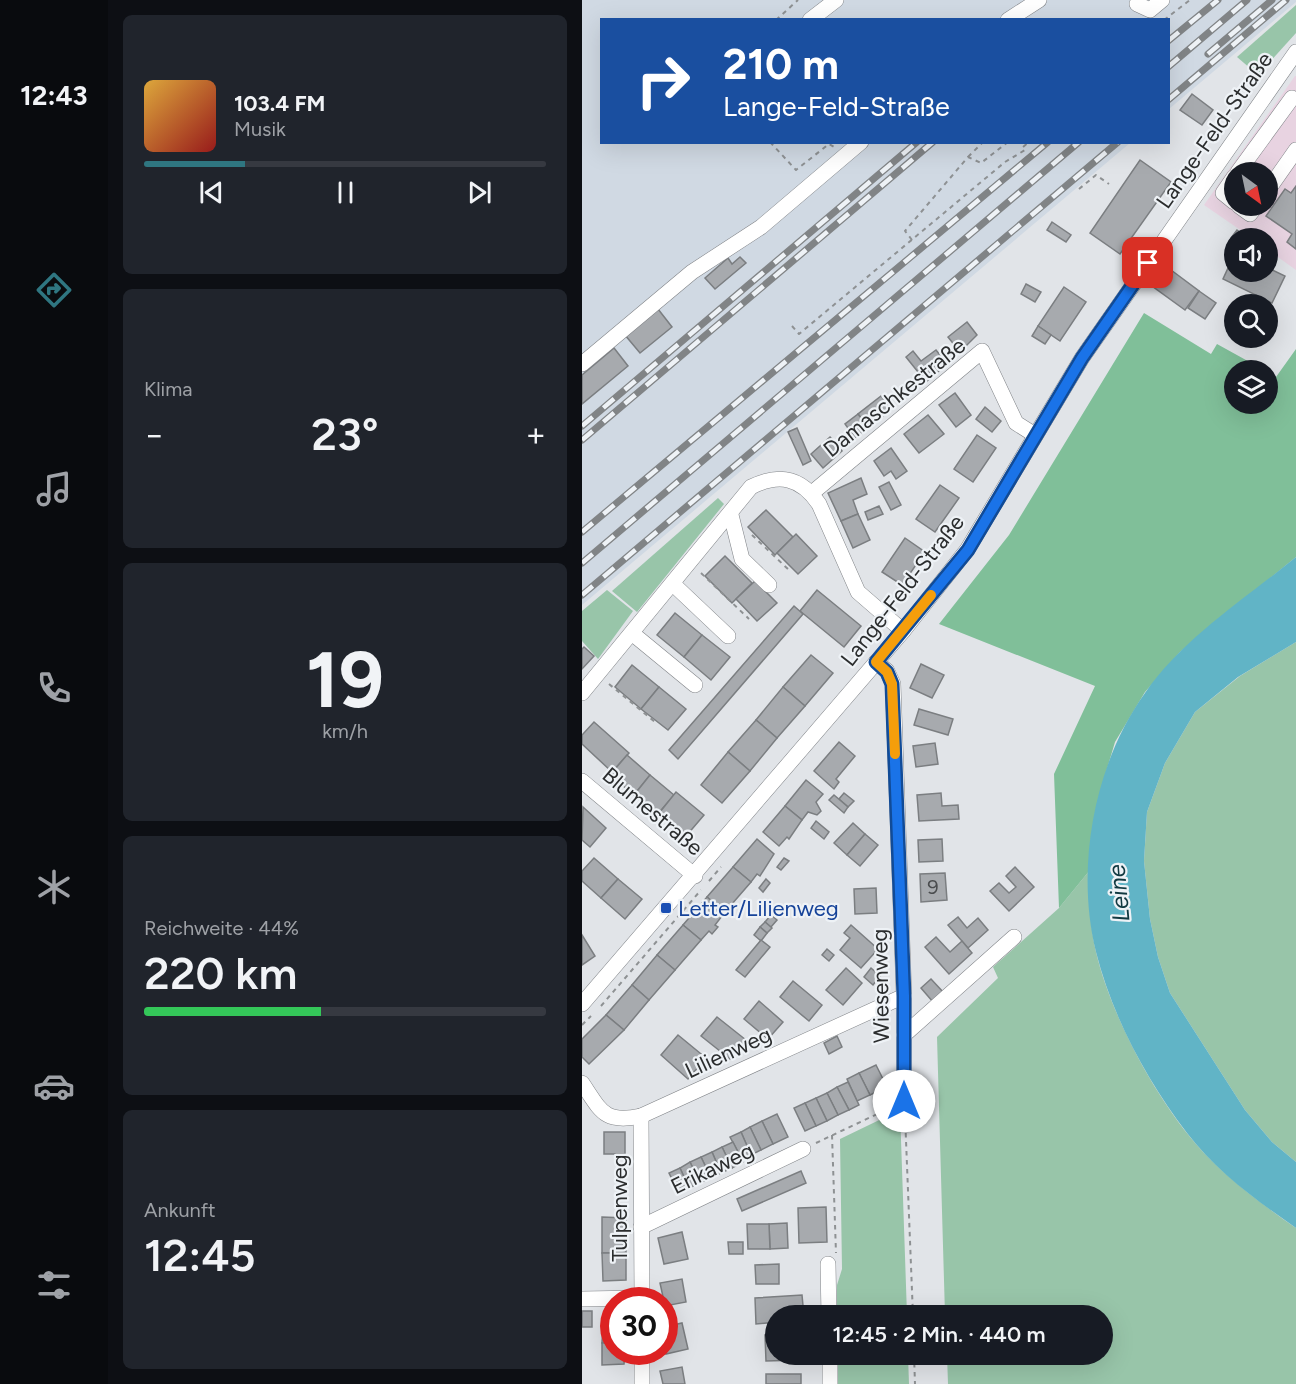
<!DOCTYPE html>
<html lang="de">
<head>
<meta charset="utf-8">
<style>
	body { margin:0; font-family:Figtree,sans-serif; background:#20242c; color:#f1f3f6; height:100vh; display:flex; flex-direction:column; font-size:22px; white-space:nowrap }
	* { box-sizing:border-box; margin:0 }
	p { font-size:20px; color:#9ea1a6 }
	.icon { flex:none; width:33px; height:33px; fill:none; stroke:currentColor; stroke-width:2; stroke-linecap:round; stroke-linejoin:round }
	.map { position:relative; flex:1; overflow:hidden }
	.drawer { display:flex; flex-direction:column; gap:15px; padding:15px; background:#0d0f14; width:474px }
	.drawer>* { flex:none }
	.banner { position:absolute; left:18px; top:18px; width:570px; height:126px; border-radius:0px; box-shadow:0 6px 24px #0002; background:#1a4fa0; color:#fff; overflow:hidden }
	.needle { width:39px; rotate:147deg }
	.fabs { position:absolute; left:642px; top:162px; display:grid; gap:12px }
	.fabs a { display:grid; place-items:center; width:54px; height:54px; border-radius:50%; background:#171b24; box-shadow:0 6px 24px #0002; font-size:30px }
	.speed { position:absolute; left:18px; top:1287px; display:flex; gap:12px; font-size:30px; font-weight:700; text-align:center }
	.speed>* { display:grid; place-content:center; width:78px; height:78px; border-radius:50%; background:#171b24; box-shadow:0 6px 24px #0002; line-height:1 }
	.speed .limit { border:9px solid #d22; background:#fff; color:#111 }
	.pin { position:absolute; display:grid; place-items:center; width:51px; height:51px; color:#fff; margin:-26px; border-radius:12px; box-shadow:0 3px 9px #0006 }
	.me { position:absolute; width:66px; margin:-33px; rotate:0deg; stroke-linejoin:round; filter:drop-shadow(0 0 4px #0008) }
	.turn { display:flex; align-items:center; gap:21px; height:126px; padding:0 24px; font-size:27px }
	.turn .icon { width:78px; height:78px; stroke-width:2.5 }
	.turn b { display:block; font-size:42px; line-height:51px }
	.big { font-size:45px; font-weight:600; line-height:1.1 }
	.drawer .tile { flex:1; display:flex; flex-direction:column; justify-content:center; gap:9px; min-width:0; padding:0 21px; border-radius:9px; background:#20242c }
	.drawer .dial { align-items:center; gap:0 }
	.dial b { font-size:78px; line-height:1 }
	.song { display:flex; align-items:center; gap:18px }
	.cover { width:72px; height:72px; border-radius:9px; background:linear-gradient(135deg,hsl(40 70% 55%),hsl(0 70% 35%)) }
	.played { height:6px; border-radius:3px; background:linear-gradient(90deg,#2f7681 25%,#363941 25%) }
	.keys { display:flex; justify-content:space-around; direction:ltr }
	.heat { display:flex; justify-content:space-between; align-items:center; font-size:33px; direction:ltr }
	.charge { height:9px; border-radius:4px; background:linear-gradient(90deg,#34c759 44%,#363941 0) }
	.trip { position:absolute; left:183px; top:1305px; width:348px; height:60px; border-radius:30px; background:#171b24; box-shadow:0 6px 24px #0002; font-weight:600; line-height:60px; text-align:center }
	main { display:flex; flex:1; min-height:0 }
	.menu { display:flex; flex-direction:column; width:108px; justify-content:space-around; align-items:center; background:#090b0e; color:#9ea1a6 }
	.menu .icon { width:42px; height:42px }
	.menu .selected { color:#2f7681 }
	.menu b { font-size:27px; color:#f1f3f6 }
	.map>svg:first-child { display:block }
	.commercial { fill:#e8d3e1; fill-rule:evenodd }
	.built { fill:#d0d9e3 }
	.green { fill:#98c5a9 }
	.forest { fill:#80bf99 }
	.water { fill:#61b4c6 }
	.building { fill:#a7aaae; stroke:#7b7e81; stroke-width:1.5 }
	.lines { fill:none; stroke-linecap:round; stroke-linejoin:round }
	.minor-casing { stroke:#818488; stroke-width:16 }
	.path { stroke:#8e9193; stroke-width:2; stroke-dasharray:4.5 4.5; stroke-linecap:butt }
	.minor { stroke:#fff; stroke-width:15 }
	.rail-casing { stroke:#818486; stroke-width:7 }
	.rail { stroke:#eef2f6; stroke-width:4.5; stroke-dasharray:14; stroke-linecap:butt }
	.route-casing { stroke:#114b97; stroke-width:15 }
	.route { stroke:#1a73e8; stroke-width:10 }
	.slow { stroke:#f59e0b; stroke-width:10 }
	.transit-dot { fill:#1a4fb4; stroke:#eef2f6; stroke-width:2 }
	.labels { text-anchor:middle; stroke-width:4.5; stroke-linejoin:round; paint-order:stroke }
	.number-label { font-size:20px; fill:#4a4c4e }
	.street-label { font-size:22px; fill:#2b2d2e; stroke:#eef2f6 }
	.transit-label { font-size:22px; fill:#164399; stroke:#eef2f6; text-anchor:start }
	.water-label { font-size:24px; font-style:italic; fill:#113941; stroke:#eef2f6 }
</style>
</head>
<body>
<main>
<nav class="menu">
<b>12:43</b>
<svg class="icon selected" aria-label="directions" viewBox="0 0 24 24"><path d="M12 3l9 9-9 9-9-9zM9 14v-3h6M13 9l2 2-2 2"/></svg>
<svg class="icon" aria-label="music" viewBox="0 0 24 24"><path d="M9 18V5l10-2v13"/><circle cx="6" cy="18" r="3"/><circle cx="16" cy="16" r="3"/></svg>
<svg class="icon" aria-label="phone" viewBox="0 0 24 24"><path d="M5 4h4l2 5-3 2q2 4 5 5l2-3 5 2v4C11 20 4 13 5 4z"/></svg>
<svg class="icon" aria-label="climate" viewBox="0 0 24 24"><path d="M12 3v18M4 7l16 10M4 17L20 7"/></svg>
<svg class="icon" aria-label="car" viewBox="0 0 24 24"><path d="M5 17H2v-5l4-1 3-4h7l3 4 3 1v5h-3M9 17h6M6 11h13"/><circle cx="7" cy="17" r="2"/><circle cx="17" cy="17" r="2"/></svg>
<svg class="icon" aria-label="filters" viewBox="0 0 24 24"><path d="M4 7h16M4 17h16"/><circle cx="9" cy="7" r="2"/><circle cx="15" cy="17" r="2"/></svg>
</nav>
<section class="drawer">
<div class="tile">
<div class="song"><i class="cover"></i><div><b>103.4 FM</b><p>Musik</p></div></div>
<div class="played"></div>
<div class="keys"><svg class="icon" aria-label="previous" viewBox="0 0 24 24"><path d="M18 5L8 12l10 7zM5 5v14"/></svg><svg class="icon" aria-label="pause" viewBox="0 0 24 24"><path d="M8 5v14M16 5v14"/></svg><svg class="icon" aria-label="next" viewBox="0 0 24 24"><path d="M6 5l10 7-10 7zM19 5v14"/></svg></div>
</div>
<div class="tile"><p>Klima</p>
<div class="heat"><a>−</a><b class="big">23°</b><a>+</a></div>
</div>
<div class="tile dial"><b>19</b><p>km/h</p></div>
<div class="tile"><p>Reichweite · 44%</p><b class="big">220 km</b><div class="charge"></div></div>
<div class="tile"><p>Ankunft</p><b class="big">12:45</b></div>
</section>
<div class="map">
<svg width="714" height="1384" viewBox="0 0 714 1384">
	<rect width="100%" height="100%" fill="#e1e4e8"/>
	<path class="commercial" d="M713 76H714V270L686 250V238H670L622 205ZM652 172H686V206H652Z"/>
	<path class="built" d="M0 0H714V2L587 109 586 20H20V142L548 143 0 605Z"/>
	<g class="green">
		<path d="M714 5V33L676 75 655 57Z"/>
		<path d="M136 498 142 504 55 612 30 591Z"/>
		<path d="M25 590 51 611 16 659 0 641V611Z"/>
		<path d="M714 642V1162L690 1142 663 1110 588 993 576 957 568 919 562 861 565 812 583 763 613 712 658 676Z"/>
		<path d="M508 870C507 897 508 926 514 952 529 1017 580 1112 628 1159 654 1185 684 1207 714 1228V1384H366L365 1355 520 1354V1316L363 1315 355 1037 416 978 411 967 477 908Z"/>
		<path d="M318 1110 325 1315H255V1285L260 1269 258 1139Z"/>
		<path d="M255 1355H326L327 1384H256Z"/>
	</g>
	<path class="forest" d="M562 313 629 354 635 344 682 370H652V404H686V372L694 377 714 349V557L598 652 563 692 533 742 517 796 509 838 508 870 477 908 472 774 513 686 357 624 427 535Z"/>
	<path class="water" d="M714 557V642L656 677 613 712 583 763 565 812 562 861 568 919 576 957 588 993 663 1110 690 1142 714 1162V1228C675 1201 634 1171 605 1133 565 1081 530 1016 514 952 493 867 512 764 563 693 601 638 663 599 714 557Z"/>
	<g class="building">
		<path d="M610 94 631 110 620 125 598 110Z"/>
		<path d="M558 160 589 182 538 254 508 233Z"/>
		<path d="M714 186V249L705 242 710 234 684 216 703 189 709 193Z"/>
		<path d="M470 222 489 235 484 242 465 230Z"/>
		<path d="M655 230 662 235 652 241 649 238Z"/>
		<path d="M652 255V272H686V268L703 276 690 303 641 279Z"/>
		<path d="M158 257 164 263 133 289 123 278 146 258 150 264Z"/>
		<path d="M585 267 617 291 603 310 570 286Z"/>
		<path d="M444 284 459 292 453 302 439 294Z"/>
		<path d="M482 287 504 302 478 341 456 326Z"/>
		<path d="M617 291 634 303 623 319 606 308Z"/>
		<path d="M76 309 90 327 58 353 43 335Z"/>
		<path d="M385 322 395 335 378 352 366 337Z"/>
		<path d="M456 326 469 335 463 344 450 336Z"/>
		<path d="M32 348 46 366 0 404V375Z"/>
		<path d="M354 350 365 364 344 382 324 357 331 351 339 361Z"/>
		<path d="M373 393 389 415 374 427 357 405Z"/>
		<path d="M299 396 310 409 286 427 276 414Z"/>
		<path d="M403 407 419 421 410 432 394 419Z"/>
		<path d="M276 414 286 427 273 438 263 424Z"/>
		<path d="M346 415 362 434 337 453 322 434Z"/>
		<path d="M215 428 229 461 221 465 206 432Z"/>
		<path d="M395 435 414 448 391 482 372 469Z"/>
		<path d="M248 437 260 451 241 468 229 454Z"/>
		<path d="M309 448 325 471 314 479 309 471 302 476 292 461Z"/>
		<path d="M279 478 285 494 271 500 276 514 259 521 246 493Z"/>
		<path d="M307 482 319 505 309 510 297 487Z"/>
		<path d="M358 485 377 498 353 532 334 519Z"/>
		<path d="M297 506 301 514 286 520 283 512Z"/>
		<path d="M184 510 211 537 193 555 166 527Z"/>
		<path d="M276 514 288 540 271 548 259 521Z"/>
		<path d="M214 534 235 556 216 574 195 553Z"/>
		<path d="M323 538 343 552 320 585 300 572Z"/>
		<path d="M143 556 170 583 150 603 123 576Z"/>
		<path d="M173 581 195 603 175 621 154 599Z"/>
		<path d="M235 590 279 626 262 647 218 611Z"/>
		<path d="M212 606 221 614 96 759 87 750Z"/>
		<path d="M93 613 120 635 102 657 75 635Z"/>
		<path d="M120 635 148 657 129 680 102 657Z"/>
		<path d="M2 647 12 656 0 669V649Z"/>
		<path d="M229 655 251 673 223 706 201 687Z"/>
		<path d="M339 664 362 675 350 698 328 688Z"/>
		<path d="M50 665 77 687 59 709 33 687Z"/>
		<path d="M77 687 104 709 86 730 59 709Z"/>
		<path d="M201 687 223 706 195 738 174 720Z"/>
		<path d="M337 709 371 719 366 735 332 725Z"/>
		<path d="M174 720 195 738 168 771 146 752Z"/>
		<path d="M12 722 47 753 30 772 0 744V735Z"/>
		<path d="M257 742 273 756 254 779 257 782 252 789 232 771Z"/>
		<path d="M353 743 356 764 334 767 331 746Z"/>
		<path d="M146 752 168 771 140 803 119 785Z"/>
		<path d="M45 755 68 775 52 795 28 775Z"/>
		<path d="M68 775 92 795 75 815 52 795Z"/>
		<path d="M224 780 241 794 234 802 239 811 235 815 226 812 220 820 203 806Z"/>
		<path d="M94 792 122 815 105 835 78 812Z"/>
		<path d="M262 793 272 801 266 807 257 799Z"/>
		<path d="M359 793 360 806 376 805 377 819 337 821 335 795Z"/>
		<path d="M252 795 266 807 262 813 247 800Z"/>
		<path d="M203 806 220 820 207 839 205 837 197 846 181 832Z"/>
		<path d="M1 807 24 828 8 847 0 840Z"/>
		<path d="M234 821 247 832 242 839 229 828Z"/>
		<path d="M271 823 283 834 265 855 252 843Z"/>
		<path d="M283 834 296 845 278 866 265 855Z"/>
		<path d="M175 839 192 854 178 876 175 874 169 882 151 867Z"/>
		<path d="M360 839 361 861 337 862 336 840Z"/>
		<path d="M12 858 36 879 19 898 0 881V871Z"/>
		<path d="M202 858 207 861 199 870 195 867Z"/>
		<path d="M151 867 169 882 143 912 125 897Z"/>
		<path d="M433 867 452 887 427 911 408 891 417 883 427 893 434 887 424 876Z"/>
		<path d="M363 873 365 900 339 902 338 874Z"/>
		<path d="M36 879 60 899 43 919 19 898Z"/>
		<path d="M184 879 188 883 181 892 177 888Z"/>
		<path d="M294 888 295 913 273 914 272 889Z"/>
		<path d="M125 897 143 912 133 925 136 927 130 934 127 931 119 940 101 925Z"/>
		<path d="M189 915 195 920 189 927 183 922Z"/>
		<path d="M376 917 385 928 396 918 406 930 386 948 366 925Z"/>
		<path d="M183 922 190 928 185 933 178 927Z"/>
		<path d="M101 925 119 940 93 970 75 955Z"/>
		<path d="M269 925 296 949 279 968 258 950 268 938 262 933Z"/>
		<path d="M178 927 185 933 179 941 172 935Z"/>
		<path d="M0 935 13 956 0 965Z"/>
		<path d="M354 937 368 952 380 941 390 953 367 974 343 947Z"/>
		<path d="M179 940 188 947 163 977 154 970Z"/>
		<path d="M245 949 252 955 247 961 240 955Z"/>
		<path d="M75 955 93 970 67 1000 50 985Z"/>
		<path d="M264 968 280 983 261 1005 244 990Z"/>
		<path d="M289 968 298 976 291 985 282 977Z"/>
		<path d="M349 979 362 993 351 1002 339 988Z"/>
		<path d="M211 981 240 1005 227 1021 198 997Z"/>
		<path d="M50 985 67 1000 42 1030 24 1015Z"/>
		<path d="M177 1001 201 1022 186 1039 162 1019Z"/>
		<path d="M24 1015 42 1030 7 1064 0 1057V1039Z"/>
		<path d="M135 1017 164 1040 148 1059 119 1036Z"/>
		<path d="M96 1035 124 1058 106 1079 79 1055Z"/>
		<path d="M255 1036 260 1047 247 1054 242 1043Z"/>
		<path d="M294 1065 305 1087 288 1095 277 1073Z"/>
		<path d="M277 1073 288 1095 275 1101 265 1079Z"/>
		<path d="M266 1082 277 1105 267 1110 255 1087Z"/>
		<path d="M255 1087 267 1110 256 1115 245 1093Z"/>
		<path d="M245 1093 256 1115 245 1121 234 1098Z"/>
		<path d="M234 1098 245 1121 234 1126 223 1103Z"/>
		<path d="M223 1103 234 1126 223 1131 212 1108Z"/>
		<path d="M195 1114 206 1137 191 1144 180 1121Z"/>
		<path d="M180 1121 191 1144 179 1150 168 1127Z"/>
		<path d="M168 1127 179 1150 169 1155 159 1132Z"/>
		<rect x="22" y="1132" width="21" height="22"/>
		<path d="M159 1132 169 1155 160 1159 148 1137Z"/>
		<path d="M151 1142 161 1162 150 1168 140 1147Z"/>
		<path d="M140 1147 150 1168 139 1173 130 1152Z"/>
		<path d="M130 1152 139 1173 129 1178 119 1157Z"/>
		<path d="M119 1157 129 1178 118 1183 108 1162Z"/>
		<path d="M108 1162 118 1183 107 1188 98 1168Z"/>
		<path d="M98 1168 107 1188 97 1193 87 1173Z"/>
		<path d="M219 1171 224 1183 160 1211 155 1199Z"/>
		<path d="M244 1207 245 1242 217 1243 216 1208Z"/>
		<path d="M20 1217 44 1218V1253H20Z"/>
		<path d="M205 1223 206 1248 188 1249 187 1224Z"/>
		<path d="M165 1224H187L188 1249H166Z"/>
		<path d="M100 1232 106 1259 82 1264 76 1238Z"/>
		<path d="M146 1242H161V1254H147Z"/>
		<path d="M20 1253H44V1280L21 1281Z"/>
		<path d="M197 1264V1284H174L173 1265Z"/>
		<path d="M100 1279 104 1302 83 1306 78 1283Z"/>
		<path d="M220 1295 222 1316H194V1322L174 1324 173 1298Z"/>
		<rect x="0" y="1311" width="10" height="16"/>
		<path d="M21 1322H32V1343H20Z"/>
		<path d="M100 1323 106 1349 84 1354 82 1327Z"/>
		<path d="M183 1335H194V1354H217V1360L184 1361Z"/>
		<path d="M20 1343H32V1352H43L42 1364 20 1365Z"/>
		<path d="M100 1367 103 1384H81L78 1371Z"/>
		<rect x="184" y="1374" width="35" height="10"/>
	</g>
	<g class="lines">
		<g class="minor-casing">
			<g id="minor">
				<path d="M555 4 568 10 580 0"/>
				<path d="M228 20 254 0"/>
				<path d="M426 20 457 0"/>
				<path d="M656 172 710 98"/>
				<path d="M652 177 641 193 652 202"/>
				<path d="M686 190 714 150"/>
				<path d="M657 206 668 214 674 206"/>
				<path d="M0 364 110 272 179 227 279 142"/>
				<path d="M230 493 400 351 434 423 453 435"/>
				<path d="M149 515 160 559 187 585"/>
				<path d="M91 584 146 636"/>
				<path d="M51 634 113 685"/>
				<path d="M294 662 305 671 311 684 322 996V1101"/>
				<path d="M0 693 169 487C197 473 219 477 237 504L276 592 321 631"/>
				<path d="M0 781 113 876"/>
				<path d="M0 1004 321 631 385 550 500 358 714 52"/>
				<path d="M322 1035 432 937"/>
				<path d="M0 1083C19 1111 22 1124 59 1116L322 996"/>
				<path d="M59 1116 60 1300"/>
				<path d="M59 1227 221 1149"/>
				<path d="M246 1264 247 1316"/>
				<path d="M0 1299 60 1298"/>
				<path d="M60 1352V1384"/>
				<path d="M248 1354V1384"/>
			</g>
		</g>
		<g class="path">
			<path d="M194 20 216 0"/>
			<path d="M582 20 608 0"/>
			<path d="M188 142 214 170 247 144 252 147"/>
			<path d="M386 157 401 142"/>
			<path d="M497 189 514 175 527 184"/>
			<path d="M330 240 323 231 386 157 399 163 426 142"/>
			<path d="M210 326 217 334 423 162 443 150 441 147 447 142"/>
			<path d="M170 535 208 571"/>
			<path d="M119 573 167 619"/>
			<path d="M27 684 73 722"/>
			<path d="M127 881 139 867"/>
			<path d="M19 1006 119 890"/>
			<path d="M0 1025 9 1016"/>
			<path d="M323 1115 331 1316"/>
			<path d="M250 1135 254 1253"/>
			<path d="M234 1143 310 1107"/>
			<path d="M332 1354 333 1384"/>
		</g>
		<use href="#minor" class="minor"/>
		<g class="rail-casing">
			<g id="rail">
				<path d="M586 41 636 0"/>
				<path d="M626 54 690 0"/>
				<path d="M586 67 665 0"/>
				<path d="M586 100 704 0"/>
				<path d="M0 426 335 142"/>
				<path d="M0 440 351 142"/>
				<path d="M0 532 466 142"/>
				<path d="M0 563 497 142"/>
				<path d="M0 595 536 142"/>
			</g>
		</g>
		<use href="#rail" class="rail"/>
	</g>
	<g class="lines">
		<g class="route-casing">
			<path id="route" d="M322 1101V996L310 684 305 672 294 662 386 550 500 358 566 263"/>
		</g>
		<use href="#route" class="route"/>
		<path class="slow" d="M313 754 310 684 305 672 294 662 349 595"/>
	</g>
	<rect class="transit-dot" x="78" y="902" width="12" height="12" rx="3"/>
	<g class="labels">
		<g class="number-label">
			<text x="351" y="894">9</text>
		</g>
		<g class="street-label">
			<text transform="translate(632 130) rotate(-55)" y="8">Lange-Feld-Straße</text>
			<text transform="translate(312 397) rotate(-39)" y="8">Damaschkestraße</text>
			<text transform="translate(320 590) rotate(-52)" y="8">Lange-Feld-Straße</text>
			<text transform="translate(71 811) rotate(40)" y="8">Blumestraße</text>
			<text transform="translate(298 986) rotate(-91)" y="8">Wiesenweg</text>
			<text transform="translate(146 1052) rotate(-25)" y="8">Lilienweg</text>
			<text transform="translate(130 1168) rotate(-26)" y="8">Erikaweg</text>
			<text transform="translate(37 1208) rotate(-90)" y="8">Tulpenweg</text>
		</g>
		<g class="transit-label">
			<text x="96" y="916">Letter/Lilienweg</text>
		</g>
		<g class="water-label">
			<text transform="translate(537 893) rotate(-95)" y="8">Leine</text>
		</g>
	</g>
</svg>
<div class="fabs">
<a><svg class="needle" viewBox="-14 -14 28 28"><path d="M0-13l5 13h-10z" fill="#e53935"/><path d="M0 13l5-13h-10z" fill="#9ea1a6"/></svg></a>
<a><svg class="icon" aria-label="sound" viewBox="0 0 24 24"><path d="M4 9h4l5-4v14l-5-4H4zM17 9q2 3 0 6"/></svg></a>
<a><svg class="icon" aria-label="search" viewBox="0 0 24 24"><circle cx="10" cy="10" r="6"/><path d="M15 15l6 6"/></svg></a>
<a><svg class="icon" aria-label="layers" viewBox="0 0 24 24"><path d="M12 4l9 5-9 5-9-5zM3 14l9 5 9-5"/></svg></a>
</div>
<div class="speed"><div class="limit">30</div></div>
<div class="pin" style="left:566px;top:263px;background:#d93025"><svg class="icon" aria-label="arrive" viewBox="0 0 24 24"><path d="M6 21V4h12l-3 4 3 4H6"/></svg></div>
<svg class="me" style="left:322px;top:1101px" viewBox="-20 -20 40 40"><circle r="19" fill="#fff"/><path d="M0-13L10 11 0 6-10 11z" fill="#1a73e8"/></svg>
<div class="trip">12:45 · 2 Min. · 440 m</div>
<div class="banner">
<div class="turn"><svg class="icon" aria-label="right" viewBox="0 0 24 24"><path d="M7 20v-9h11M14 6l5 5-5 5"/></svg><div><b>210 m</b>Lange-Feld-Straße</div></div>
</div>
</div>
</main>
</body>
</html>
